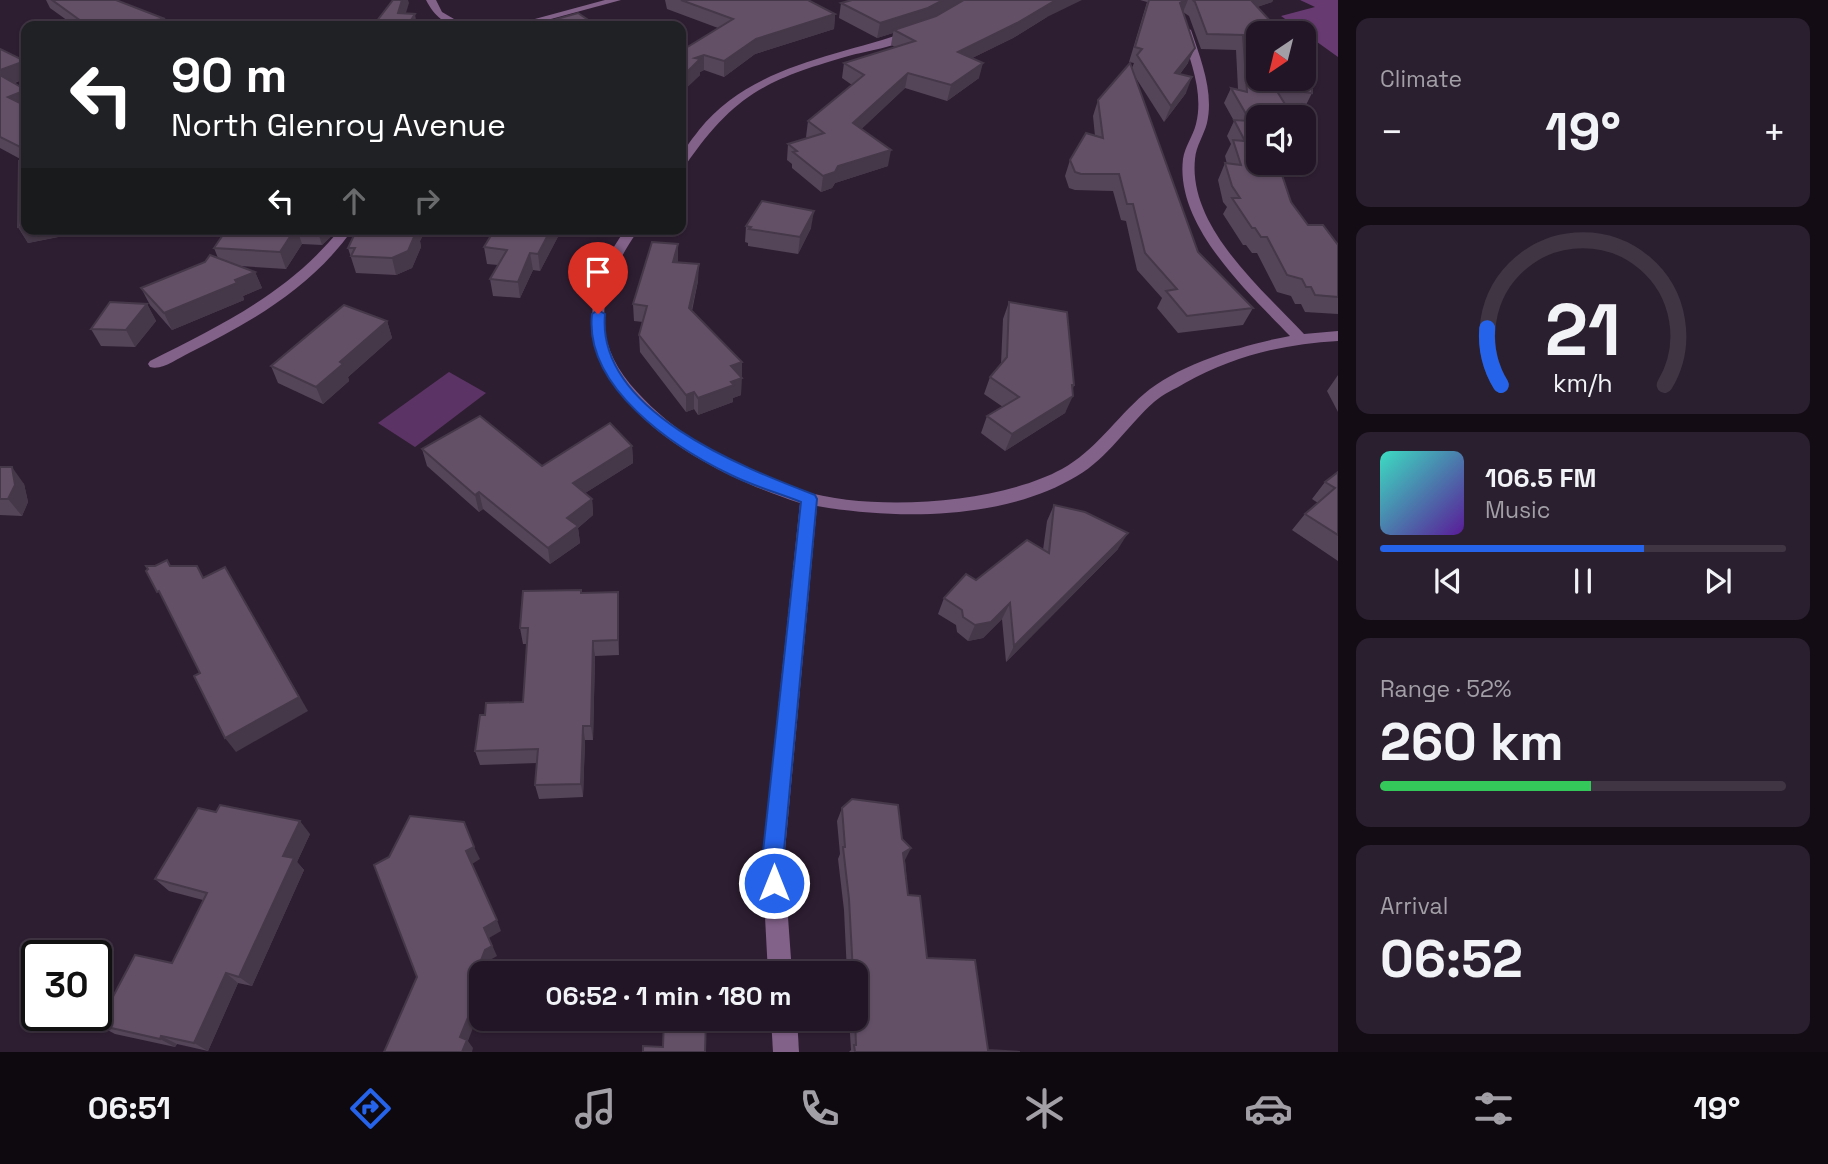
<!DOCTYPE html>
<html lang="en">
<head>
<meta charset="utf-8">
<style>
	body { margin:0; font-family:"Space Grotesk",sans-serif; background:#2a1f2e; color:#f1f3f6; height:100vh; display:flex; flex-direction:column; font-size:26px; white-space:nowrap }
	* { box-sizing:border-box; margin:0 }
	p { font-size:23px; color:#a29fa7 }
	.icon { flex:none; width:38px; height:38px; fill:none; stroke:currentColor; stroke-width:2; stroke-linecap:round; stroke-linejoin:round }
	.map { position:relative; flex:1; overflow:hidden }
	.sheet { display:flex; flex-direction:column; gap:18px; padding:18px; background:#130c15; width:490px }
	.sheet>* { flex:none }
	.banner { position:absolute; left:21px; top:21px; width:665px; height:214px; border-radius:14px; box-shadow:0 2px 5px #0004,0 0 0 2px #3f3543; background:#202124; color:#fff; overflow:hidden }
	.needle { width:46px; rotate:215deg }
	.fabs { position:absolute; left:1246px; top:21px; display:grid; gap:14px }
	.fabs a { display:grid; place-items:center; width:70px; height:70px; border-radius:14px; background:#221626; box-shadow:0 2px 5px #0004,0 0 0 2px #3f3543; font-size:35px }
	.speed { position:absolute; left:21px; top:940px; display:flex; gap:14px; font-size:35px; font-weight:700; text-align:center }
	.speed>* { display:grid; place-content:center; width:91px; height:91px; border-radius:50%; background:#221626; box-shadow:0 2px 5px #0004,0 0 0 2px #3f3543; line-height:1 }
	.speed .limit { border:4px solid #111; border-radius:10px; background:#fff; color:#111 }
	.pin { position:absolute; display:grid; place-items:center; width:60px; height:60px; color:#fff; margin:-72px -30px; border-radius:50% 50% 50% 0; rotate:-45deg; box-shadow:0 0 7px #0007 }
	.pin .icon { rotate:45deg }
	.me { position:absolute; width:77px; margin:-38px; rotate:0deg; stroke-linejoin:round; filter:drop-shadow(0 0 5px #0008) }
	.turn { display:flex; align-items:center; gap:24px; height:147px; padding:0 35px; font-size:32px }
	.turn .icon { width:91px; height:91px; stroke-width:2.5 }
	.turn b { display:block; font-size:49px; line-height:60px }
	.lanes { display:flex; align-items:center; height:66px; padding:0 35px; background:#0003; justify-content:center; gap:35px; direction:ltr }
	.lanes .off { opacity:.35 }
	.big { font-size:52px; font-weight:700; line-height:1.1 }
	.sheet .widget { flex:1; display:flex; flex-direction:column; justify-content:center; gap:10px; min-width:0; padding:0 24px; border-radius:14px; background:#2a1f2e }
	.sheet .dial { align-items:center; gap:0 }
	.dial svg { height:182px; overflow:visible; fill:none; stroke:#3f3543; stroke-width:7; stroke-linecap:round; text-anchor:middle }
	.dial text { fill:#f1f3f6; stroke:none }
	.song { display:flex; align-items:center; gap:21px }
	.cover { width:84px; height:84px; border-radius:10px; background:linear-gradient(135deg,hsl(170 70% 55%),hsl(270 70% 35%)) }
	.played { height:7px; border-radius:4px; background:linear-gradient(90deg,#2563eb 65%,#3f3543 65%) }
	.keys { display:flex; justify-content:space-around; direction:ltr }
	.heat { display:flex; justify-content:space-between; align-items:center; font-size:38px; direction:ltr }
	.charge { height:10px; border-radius:5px; background:linear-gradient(90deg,#34c759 52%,#3f3543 0) }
	.trip { position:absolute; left:469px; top:961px; width:399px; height:70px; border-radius:14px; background:#221626; box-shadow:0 2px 5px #0004,0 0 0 2px #3f3543; font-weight:700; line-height:70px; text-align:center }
	.tab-bar { display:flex; height:112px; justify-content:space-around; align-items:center; background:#0e090f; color:#a29fa7 }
	.tab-bar .icon { width:49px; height:49px }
	.tab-bar .active { color:#2563eb }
	.tab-bar b { font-size:32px; color:#f1f3f6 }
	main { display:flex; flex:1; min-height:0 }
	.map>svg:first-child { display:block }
	.green { fill:#5c3365 }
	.forest { fill:#673a71 }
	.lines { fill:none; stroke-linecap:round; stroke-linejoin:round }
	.minor { fill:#83628a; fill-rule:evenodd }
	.wall { fill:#554559 }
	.shaded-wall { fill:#453848 }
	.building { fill:#635067; stroke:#453848; stroke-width:2 }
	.route { fill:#2563eb; stroke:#184099; stroke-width:2 }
</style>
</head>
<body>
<main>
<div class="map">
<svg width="1338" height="1052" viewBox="0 0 1338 1052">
	<rect width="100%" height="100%" fill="#2e1e32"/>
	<path class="green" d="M449 372 486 393 415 447 378 423Z"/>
	<path class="forest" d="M1300 0H1338V57L1281 16 1315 7Z"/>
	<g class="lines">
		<g class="minor">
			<path d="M426 0H436L442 12 466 26C446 27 435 17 426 0Z"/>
			<path d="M605 0H621L525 26H509Z"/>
			<path d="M1186 27 1191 30C1201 60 1214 92 1207 123 1204 135 1196 146 1195 159 1188 227 1262 289 1304 334L1338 331V341C1283 344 1234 356 1185 383 1175 389 1163 394 1154 402 1127 426 1108 458 1077 476 1004 520 898 520 817 506L784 861 792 973H768L762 861 800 503C681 465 522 368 626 229H639C604 279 586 331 630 384 673 435 739 472 803 491 874 512 997 504 1062 469 1095 451 1116 418 1144 394 1178 364 1246 344 1290 336 1248 292 1175 226 1183 159 1185 146 1193 136 1196 124 1204 92 1190 60 1181 30Z"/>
			<path d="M910 31 918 33C901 46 872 50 852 55 768 79 735 93 685 166H681C681 151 690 142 699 130 751 65 836 57 910 31Z"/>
			<path d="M340 229H353C311 288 253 321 189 353 178 358 162 371 150 367L148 364 150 361C221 325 289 293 340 229Z"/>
			<path d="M771 1018H797L799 1052H773Z"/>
		</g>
	</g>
	<g class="wall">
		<path d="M46 0H116L168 26H75L50 8Z"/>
		<path d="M665 0H808L835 14 834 29 755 54 724 77 704 70 700 72V75L681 93 718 28 667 9Z"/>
		<path d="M1140 0H1273L1272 2 1257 7 1312 93 1304 109 1286 106 1258 163H1292L1286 174H1282L1291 202 1308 225 1338 245V314L1305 312 1301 304H1295L1291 296 1277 292 1257 253H1252L1246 245H1243L1223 214 1227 207 1223 202 1218 180 1225 163 1227 164 1225 156 1231 144 1227 136 1234 121 1224 103 1231 88 1238 89 1236 50 1201 49 1189 16 1183 12 1188 63 1180 74 1186 93 1164 122 1134 75 1198 252 1253 308 1243 325 1178 333 1157 308 1162 298 1137 270 1126 221 1121 220 1113 191 1075 190 1069 188 1065 176 1070 160 1095 136 1093 116 1098 100 1132 68 1134 63 1129 62 1147 2Z"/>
		<path d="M841 3 1047 17 1013 38 972 58 979 78 947 101 905 88 861 129 888 166 835 183 832 188 821 192 792 168V164L787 160 788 144 807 138 806 137 808 121 852 85 842 78 844 63 895 47 891 45 893 33 877 38 839 18Z"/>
		<path d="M0 49 25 61 26 64V78L15 83 26 90V229H63V236L28 243 18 227 24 161 0 148Z"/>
		<path d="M746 226 811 228 798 254 748 246V243L745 242Z"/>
		<path d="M227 229H339L322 245 302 244 286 269 240 266 255 272 262 288 243 296 244 300 172 330 150 305 141 288 218 258 214 248Z"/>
		<path d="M357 229H426L420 241 421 247 412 268 396 275 356 273 348 248Z"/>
		<path d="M491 229H562L540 271 533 270 520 298 493 296 490 279 498 265 487 264 484 247 492 233Z"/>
		<path d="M677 262 698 281 692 311 742 362 741 395 733 398V402L698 415 694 409 686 412 640 352 639 335 643 322 634 321 633 304Z"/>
		<path d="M1009 302 1074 385 1065 413 1005 451 981 433 987 416 1003 407 984 394 990 377 1001 364 1003 319Z"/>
		<path d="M147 304 156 321 135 347 101 346 91 329Z"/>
		<path d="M387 321 392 338 348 377 349 381 323 404 278 383 271 366Z"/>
		<path d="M1338 375V412L1327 391Z"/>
		<path d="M632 446 633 463 585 493 592 499 593 515 578 528 580 543 550 564 483 509 479 512 427 466 422 449 542 466Z"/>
		<path d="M0 467 24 484 28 502 22 516 0 515Z"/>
		<path d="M1338 472V561L1292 530 1305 514 1318 503 1312 499 1325 482Z"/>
		<path d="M1054 505 1118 549 1006 662 1002 619 983 638 968 641 957 632 956 625 938 614 944 598 976 580 1043 550 1047 521Z"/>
		<path d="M581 590 582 593 618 592 619 655 595 656 593 740H585L583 797 539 799 535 785 537 763 480 765 475 751 485 715 523 702 527 644H523L520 628Z"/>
		<path d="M842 808 905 860 908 895 927 958 988 1050 1020 1052H849L851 1050 849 1018H856V973H847L844 910 838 859 840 854 837 821Z"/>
		<path d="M310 834 297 862 304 870 252 986 238 983 208 1051 177 1044 175 1047 115 1034 98 1025 172 963 203 900 169 891 155 879Z"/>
	</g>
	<g class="shaded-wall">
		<path d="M402 0H408L409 3 402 26 398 13Z"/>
		<path d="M943 0H966L925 23 894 30 893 33 877 38 880 23Z"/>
		<path d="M1056 0H1082L1047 17 1013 38 954 67 958 52Z"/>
		<path d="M1185 0H1188L1183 12 1180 3Z"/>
		<path d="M1247 0H1273L1272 2 1242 12Z"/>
		<path d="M415 14 417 26H407Z"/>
		<path d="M835 14 834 29 755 54 724 77V61L756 39Z"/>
		<path d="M165 19 168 26H109L116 24Z"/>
		<path d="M1195 48 1188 63 1169 88 1175 73Z"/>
		<path d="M704 55V70L700 72V75L681 93V78L695 58Z"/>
		<path d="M25 61 26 64V78L3 87 0 81V70Z"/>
		<path d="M983 63 979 78 947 101 951 85Z"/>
		<path d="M908 73 905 88 851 139 853 123Z"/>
		<path d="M1192 77 1186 93 1164 122 1171 106Z"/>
		<path d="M26 90V109L8 97Z"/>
		<path d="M891 150 888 166 835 183 832 188 821 192 823 176 838 166Z"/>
		<path d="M814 211 811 228 798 254 800 237Z"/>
		<path d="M26 225V229H63V236L28 243 18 227Z"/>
		<path d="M295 229H297L302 244 286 269 280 252Z"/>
		<path d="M317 229H339L322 245Z"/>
		<path d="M415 229H426L420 241 421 247 412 268 396 275 392 258Z"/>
		<path d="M551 229H562L540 271 538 254Z"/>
		<path d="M678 244V261L673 279V262Z"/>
		<path d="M530 253 533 270 520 298 518 282Z"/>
		<path d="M699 264 698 281 688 325 689 308Z"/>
		<path d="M255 272 262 288 243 296 244 300 172 330 164 313 235 280Z"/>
		<path d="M147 304 156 321 135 347 126 330Z"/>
		<path d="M387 321 392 338 348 377 349 381 323 404 316 387 340 362Z"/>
		<path d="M742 362 741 395 733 398V402L698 415V398L731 366Z"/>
		<path d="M694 392V409L686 412V395Z"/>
		<path d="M1073 396 1065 413 1005 451 1012 434Z"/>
		<path d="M632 446 633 463 574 500 573 483Z"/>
		<path d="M12 467 24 484 28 502 22 516 8 499Z"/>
		<path d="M479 492 483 509 479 512 475 495Z"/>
		<path d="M592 499 593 515 578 528 580 543 550 564 548 548 567 518Z"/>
		<path d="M1128 533 1118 549 1006 662 1014 646Z"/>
		<path d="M225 567 308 711 236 752 225 738Z"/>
		<path d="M618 592 619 608V655L618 640Z"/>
		<path d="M1010 603 1002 619 983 638 968 641 975 625Z"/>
		<path d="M593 641 595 656 593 740 591 726Z"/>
		<path d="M583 726 585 740 583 797 581 784Z"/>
		<path d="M300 821 310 834 297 862 304 870 252 986 239 977 283 856Z"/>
		<path d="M474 847 480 859 472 864 466 851Z"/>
		<path d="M911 848 905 860 897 866 903 853Z"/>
		<path d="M497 920 501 931 489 938 497 956 490 960 485 973H481V983L479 990 481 995V1007L468 1041 473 1048 472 1052H462L460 1037 484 928Z"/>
		<path d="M226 973 238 983 208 1051 194 1043Z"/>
		<path d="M161 1036 177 1044 175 1047 160 1039Z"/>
	</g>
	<g class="building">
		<path d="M52 0H116L165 19 116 24 109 26H88Z"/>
		<path d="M393 0H402L398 13 415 14 407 26H373Z"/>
		<path d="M681 0H808L835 14 756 39 724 61 704 55 695 58 700 59 681 78V51L733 19Z"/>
		<path d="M852 0H943L928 8 880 23 841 3Z"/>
		<path d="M964 0H1056L1017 23 958 52 983 63 951 85 908 73 853 123 891 150 838 166 835 172 823 176 793 152 797 151 788 144 824 133 808 121 864 75 844 63 915 41 894 30 936 16Z"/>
		<path d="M1149 0H1185L1180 3 1195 48 1175 73 1192 77 1171 106 1137 55 1142 49 1135 47Z"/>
		<path d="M1193 0H1251L1281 33H1258V79H1304V53L1312 56V93L1275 88 1293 117H1258V163H1278L1291 202 1308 225H1323L1338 245V297L1315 295 1311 287H1306L1302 279 1287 275 1267 237H1261L1255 228H1252L1232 198H1240L1232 186 1225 163 1241 165 1233 140 1245 141 1234 120 1250 121 1231 88 1247 92 1243 35 1207 34 1195 2Z"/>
		<path d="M578 13 597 26H542L539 24Z"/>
		<path d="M0 49 25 61 0 70Z"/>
		<path d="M1130 63 1198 252 1253 308 1187 316 1166 291 1177 289 1145 253 1133 204H1127L1119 174H1081L1075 172 1070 160 1086 133 1103 138 1098 100Z"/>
		<path d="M0 75 26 90 8 97 26 106V150L0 137Z"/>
		<path d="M19 161H26V225L18 227Z"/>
		<path d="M762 201 814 211 800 237 749 229 751 227 746 226Z"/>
		<path d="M227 229H295L280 252 214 248Z"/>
		<path d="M357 229H416L417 230 408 251 392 258 351 256 355 248H348Z"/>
		<path d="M495 229H551L538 254 530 253 518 282 490 279 507 250 484 247Z"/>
		<path d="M652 242 678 244 673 262 699 264 689 308 742 362 731 366 742 378 731 382 734 385 698 398 694 392 686 395 639 335 647 306 633 304Z"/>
		<path d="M210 255 255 272 235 280 237 283 164 313 141 288 205 262Z"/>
		<path d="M110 302 147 304 126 330 91 329Z"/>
		<path d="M1009 302 1067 312 1074 385H1072L1073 396 1012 434 987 416 1019 397 990 377 1007 357Z"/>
		<path d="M344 305 387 321 340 362 343 364 316 387 271 366Z"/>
		<path d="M480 416 542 466 610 423 632 446 573 483 592 499 567 518 578 526 548 548 479 492 475 495 422 449Z"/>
		<path d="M0 467H12L15 485 8 499H0Z"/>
		<path d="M1338 472V535L1305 514 1335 488 1325 482Z"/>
		<path d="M1054 505 1085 512 1128 533 1014 646 1010 603 991 622 975 625 963 617 962 610 944 598 966 574 976 580 1027 540 1049 553Z"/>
		<path d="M167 560 170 566H197L203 578 225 567 299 697 225 738 194 676 200 673 159 591 157 592 146 571 148 569 146 566H155Z"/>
		<path d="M581 590V593L618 592V640L593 641 591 726H583L581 784 535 785 538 749 475 751 480 715H485L486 703 523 702 528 628H520L523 591Z"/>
		<path d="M852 799 898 805 902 839 911 848 903 853 908 895 920 896 927 958 975 960 988 1050 1020 1052H855L854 1045H856L855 1018 856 973H853L849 899 843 847H845L842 808Z"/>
		<path d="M220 805 300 821 283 856 294 858 239 977 226 973 194 1043 161 1036 160 1039 98 1025 135 955 172 963 207 893 155 879 198 808 216 812Z"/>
		<path d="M410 816 464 822 474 847 466 851 497 920 484 928 492 946 485 950 471 986 477 988 475 992 478 993 460 1037 467 1040 462 1052H384L417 977 374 865 389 857Z"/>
		<path d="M664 1018H706L705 1052H643V1046L663 1047Z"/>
	</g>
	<path class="route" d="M598 310 605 314C596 411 742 467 815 495L817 499 783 861 785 883 782 890 774 893 767 890 762 861 801 502C778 493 753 486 731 475 673 447 584 387 592 314Z"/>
</svg>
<div class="fabs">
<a><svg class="needle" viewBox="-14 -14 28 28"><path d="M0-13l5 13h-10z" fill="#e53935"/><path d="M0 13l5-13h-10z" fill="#a29fa7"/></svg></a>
<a><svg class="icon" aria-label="sound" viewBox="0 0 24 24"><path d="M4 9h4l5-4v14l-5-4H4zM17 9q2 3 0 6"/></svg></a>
</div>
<div class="speed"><div class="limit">30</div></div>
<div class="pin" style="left:598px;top:314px;background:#d93025"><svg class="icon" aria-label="arrive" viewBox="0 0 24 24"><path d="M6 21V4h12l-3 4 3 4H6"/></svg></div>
<svg class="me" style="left:774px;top:883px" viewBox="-20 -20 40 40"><circle r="17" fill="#2563eb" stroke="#fff" stroke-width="3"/><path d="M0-11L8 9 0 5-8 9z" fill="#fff"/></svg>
<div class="trip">06:52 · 1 min · 180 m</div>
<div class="banner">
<div class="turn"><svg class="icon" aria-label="left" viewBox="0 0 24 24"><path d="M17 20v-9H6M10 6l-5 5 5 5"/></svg><div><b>90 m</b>North Glenroy Avenue</div></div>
<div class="lanes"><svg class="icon" aria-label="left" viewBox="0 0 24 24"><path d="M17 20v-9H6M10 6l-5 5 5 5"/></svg><svg class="icon off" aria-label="ahead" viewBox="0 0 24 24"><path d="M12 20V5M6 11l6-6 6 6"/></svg><svg class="icon off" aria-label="right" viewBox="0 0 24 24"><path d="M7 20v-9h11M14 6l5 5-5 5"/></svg></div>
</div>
</div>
<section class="sheet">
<div class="widget"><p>Climate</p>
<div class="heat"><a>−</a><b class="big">19°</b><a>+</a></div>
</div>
<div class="widget dial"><svg viewBox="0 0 100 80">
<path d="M14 69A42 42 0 1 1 86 69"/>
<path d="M14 69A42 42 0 0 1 8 44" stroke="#2563eb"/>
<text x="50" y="56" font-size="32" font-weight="700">21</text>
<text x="50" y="72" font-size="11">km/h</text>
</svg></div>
<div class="widget">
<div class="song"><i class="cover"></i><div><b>106.5 FM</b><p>Music</p></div></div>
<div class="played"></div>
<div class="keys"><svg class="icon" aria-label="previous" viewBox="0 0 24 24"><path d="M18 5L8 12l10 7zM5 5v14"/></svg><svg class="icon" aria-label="pause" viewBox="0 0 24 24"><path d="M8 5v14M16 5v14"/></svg><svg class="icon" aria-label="next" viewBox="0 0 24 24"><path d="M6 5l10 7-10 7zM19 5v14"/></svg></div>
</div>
<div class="widget"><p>Range · 52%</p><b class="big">260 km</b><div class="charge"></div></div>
<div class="widget"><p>Arrival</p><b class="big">06:52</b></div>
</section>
</main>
<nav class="tab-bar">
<b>06:51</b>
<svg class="icon active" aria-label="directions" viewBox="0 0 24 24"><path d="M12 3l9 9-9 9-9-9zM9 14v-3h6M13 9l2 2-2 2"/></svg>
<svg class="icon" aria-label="music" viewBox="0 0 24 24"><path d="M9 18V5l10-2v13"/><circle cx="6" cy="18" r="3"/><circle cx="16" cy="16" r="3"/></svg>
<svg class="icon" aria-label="phone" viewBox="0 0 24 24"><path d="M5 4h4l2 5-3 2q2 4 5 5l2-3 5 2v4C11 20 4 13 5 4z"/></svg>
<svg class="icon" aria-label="climate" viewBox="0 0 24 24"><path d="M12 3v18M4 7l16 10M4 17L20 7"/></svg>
<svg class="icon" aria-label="car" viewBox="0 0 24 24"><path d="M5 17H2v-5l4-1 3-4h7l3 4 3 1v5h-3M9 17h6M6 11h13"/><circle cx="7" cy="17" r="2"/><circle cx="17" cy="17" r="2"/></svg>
<svg class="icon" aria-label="filters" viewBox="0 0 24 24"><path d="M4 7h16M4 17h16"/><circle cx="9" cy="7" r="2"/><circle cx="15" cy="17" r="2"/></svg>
<b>19°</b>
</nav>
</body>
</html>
